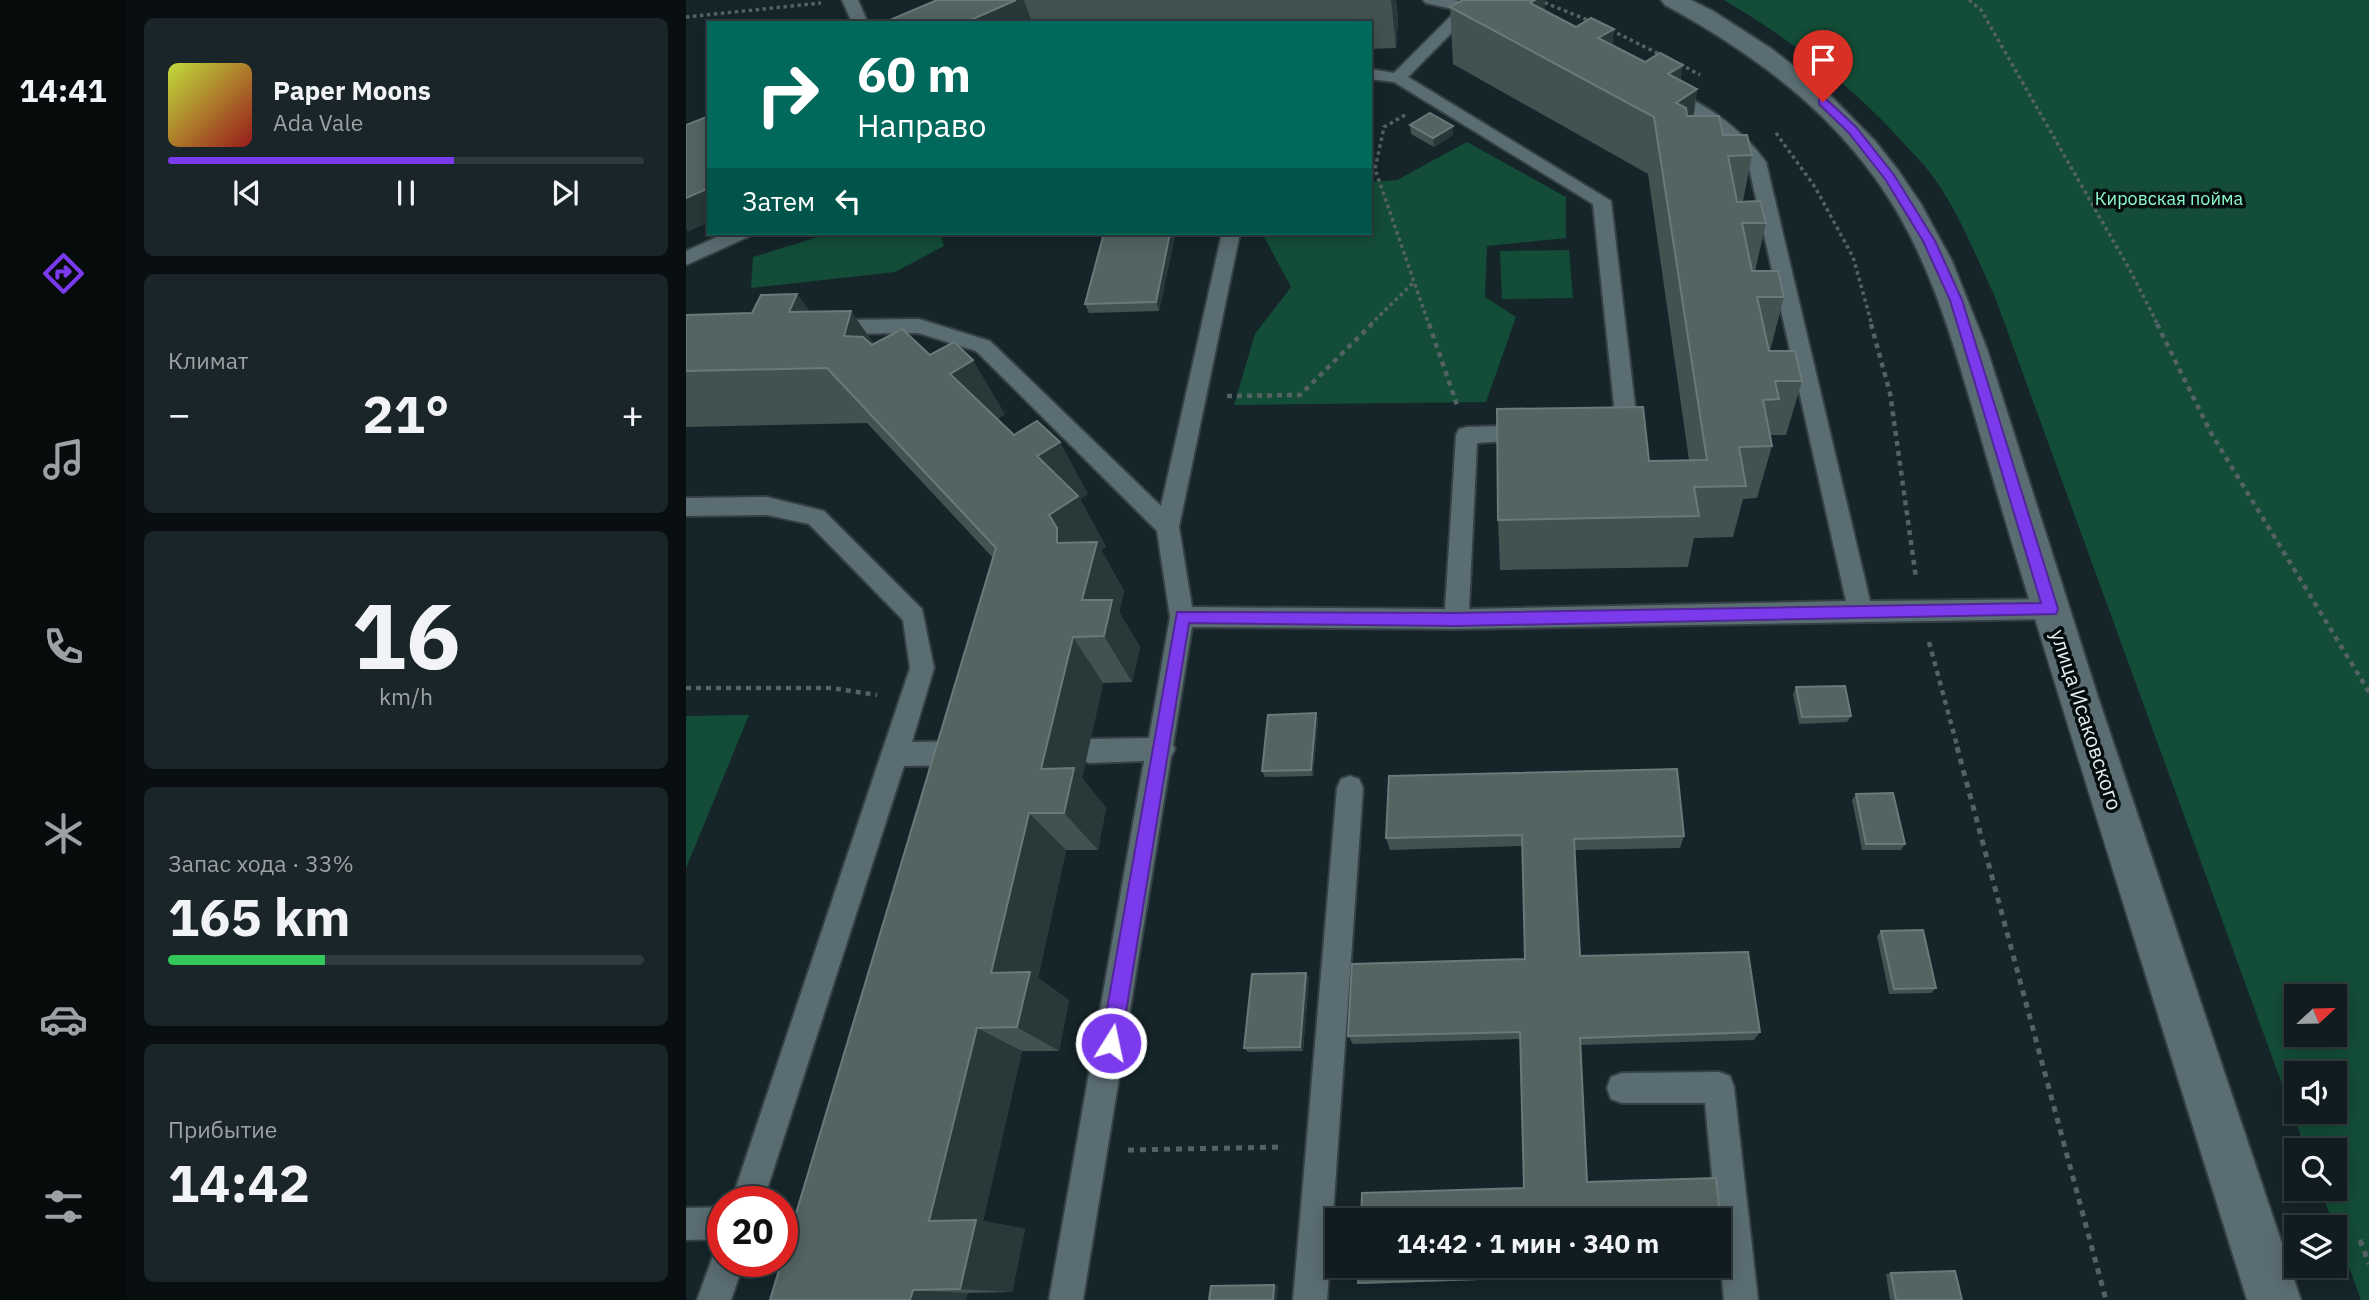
<!DOCTYPE html>
<html lang="ru">
<head>
<meta charset="utf-8">
<style>
	body { margin:0; font-family:"IBM Plex Sans",sans-serif; background:#192528; color:#f1f3f6; height:100vh; display:flex; flex-direction:column; font-size:26px; white-space:nowrap }
	* { box-sizing:border-box; margin:0 }
	p { font-size:23px; color:#9ca1a4 }
	.icon { flex:none; width:38px; height:38px; fill:none; stroke:currentColor; stroke-width:2; stroke-linecap:round; stroke-linejoin:round }
	.map { position:relative; flex:1; overflow:hidden }
	.sheet { display:flex; flex-direction:column; gap:18px; padding:18px; background:#090f11; width:560px }
	.sheet>* { flex:none }
	.top-card { position:absolute; left:21px; top:21px; width:665px; height:214px; border-radius:0px; box-shadow:0 4px 18px #0003,0 0 0 2px #303a3d; background:#00695c; color:#fff; overflow:hidden }
	.needle { width:46px; rotate:68deg }
	.controls { position:absolute; left:1598px; top:984px; display:grid; gap:14px }
	.controls a { display:grid; place-items:center; width:63px; height:63px; border-radius:0px; background:#101c1f; box-shadow:0 4px 18px #0003,0 0 0 2px #303a3d; font-size:35px }
	.speed { position:absolute; left:21px; top:1186px; display:flex; gap:14px; font-size:35px; font-weight:700; text-align:center }
	.speed>* { display:grid; place-content:center; width:91px; height:91px; border-radius:50%; background:#101c1f; box-shadow:0 4px 18px #0003,0 0 0 2px #303a3d; line-height:1 }
	.speed .limit { border:10px solid #d22; background:#fff; color:#111 }
	.pin { position:absolute; display:grid; place-items:center; width:60px; height:60px; color:#fff; margin:-72px -30px; border-radius:50% 50% 50% 0; rotate:-45deg; box-shadow:0 0 7px #0007 }
	.pin .icon { rotate:45deg }
	.me { position:absolute; width:77px; margin:-38px; rotate:10deg; stroke-linejoin:round; filter:drop-shadow(0 0 5px #0008) }
	.turn { display:flex; align-items:center; gap:24px; height:147px; padding:0 35px; font-size:32px }
	.turn .icon { width:91px; height:91px; stroke-width:2.5 }
	.turn b { display:block; font-size:49px; line-height:60px }
	.then { display:flex; align-items:center; height:66px; padding:0 35px; background:#0003; gap:14px; font-size:26px }
	.big { font-size:52px; font-weight:700; line-height:1.1 }
	.sheet .widget { flex:1; display:flex; flex-direction:column; justify-content:center; gap:10px; min-width:0; padding:0 24px; border-radius:10px; background:#192528 }
	.sheet .dial { align-items:center; gap:0 }
	.dial b { font-size:91px; line-height:1 }
	.song { display:flex; align-items:center; gap:21px }
	.cover { width:84px; height:84px; border-radius:10px; background:linear-gradient(135deg,hsl(70 70% 55%),hsl(0 70% 35%)) }
	.played { height:7px; border-radius:4px; background:linear-gradient(90deg,#7c3aed 60%,#303a3d 60%) }
	.keys { display:flex; justify-content:space-around; direction:ltr }
	.heat { display:flex; justify-content:space-between; align-items:center; font-size:38px; direction:ltr }
	.charge { height:10px; border-radius:5px; background:linear-gradient(90deg,#34c759 33%,#303a3d 0) }
	.trip { position:absolute; left:639px; top:1208px; width:406px; height:70px; border-radius:0px; background:#101c1f; box-shadow:0 4px 18px #0003,0 0 0 2px #303a3d; font-weight:700; line-height:70px; text-align:center }
	main { display:flex; flex:1; min-height:0 }
	.tab-bar { display:flex; flex-direction:column; width:126px; justify-content:space-around; align-items:center; background:#060b0c; color:#9ca1a4 }
	.tab-bar .icon { width:49px; height:49px }
	.tab-bar .on { color:#7c3aed }
	.tab-bar b { font-size:32px; color:#f1f3f6 }
	.map>svg:first-child { display:block }
	.green { fill:#134d38; fill-rule:evenodd }
	.lines { fill:none; stroke-linecap:round; stroke-linejoin:round }
	.service-casing { stroke:#344043; stroke-width:4 }
	.tertiary-casing { stroke:#344043; stroke-width:4 }
	.path-far2 { stroke:#546266; stroke-width:3.5; stroke-dasharray:3.5 3.5; stroke-linecap:butt }
	.path-far1 { stroke:#546266; stroke-width:4.5; stroke-dasharray:5 5; stroke-linecap:butt }
	.path { stroke:#546266; stroke-width:5; stroke-dasharray:6 6; stroke-linecap:butt }
	.service { fill:#5a6d72; fill-rule:evenodd }
	.tertiary { fill:#5a6d72; fill-rule:evenodd }
	.wall { fill:#415351 }
	.shaded-wall { fill:#28393a }
	.building { fill:#536462; stroke:#6a7979; stroke-width:2 }
	.route { fill:#7c3aed; stroke:#51269a; stroke-width:2 }
	.labels { text-anchor:middle; stroke-width:7; stroke-linejoin:round; paint-order:stroke }
	.far-park-label { font-size:18px; fill:#8cfacb; stroke:#060d0f }
	.street-label { font-size:21px; fill:#e5eff2; stroke:#060d0f }
</style>
</head>
<body>
<main>
<nav class="tab-bar">
<b>14:41</b>
<svg class="icon on" aria-label="directions" viewBox="0 0 24 24"><path d="M12 3l9 9-9 9-9-9zM9 14v-3h6M13 9l2 2-2 2"/></svg>
<svg class="icon" aria-label="music" viewBox="0 0 24 24"><path d="M9 18V5l10-2v13"/><circle cx="6" cy="18" r="3"/><circle cx="16" cy="16" r="3"/></svg>
<svg class="icon" aria-label="phone" viewBox="0 0 24 24"><path d="M5 4h4l2 5-3 2q2 4 5 5l2-3 5 2v4C11 20 4 13 5 4z"/></svg>
<svg class="icon" aria-label="climate" viewBox="0 0 24 24"><path d="M12 3v18M4 7l16 10M4 17L20 7"/></svg>
<svg class="icon" aria-label="car" viewBox="0 0 24 24"><path d="M5 17H2v-5l4-1 3-4h7l3 4 3 1v5h-3M9 17h6M6 11h13"/><circle cx="7" cy="17" r="2"/><circle cx="17" cy="17" r="2"/></svg>
<svg class="icon" aria-label="filters" viewBox="0 0 24 24"><path d="M4 7h16M4 17h16"/><circle cx="9" cy="7" r="2"/><circle cx="15" cy="17" r="2"/></svg>
</nav>
<section class="sheet">
<div class="widget">
<div class="song"><i class="cover"></i><div><b>Paper Moons</b><p>Ada Vale</p></div></div>
<div class="played"></div>
<div class="keys"><svg class="icon" aria-label="previous" viewBox="0 0 24 24"><path d="M18 5L8 12l10 7zM5 5v14"/></svg><svg class="icon" aria-label="pause" viewBox="0 0 24 24"><path d="M8 5v14M16 5v14"/></svg><svg class="icon" aria-label="next" viewBox="0 0 24 24"><path d="M6 5l10 7-10 7zM19 5v14"/></svg></div>
</div>
<div class="widget"><p>Климат</p>
<div class="heat"><a>−</a><b class="big">21°</b><a>+</a></div>
</div>
<div class="widget dial"><b>16</b><p>km/h</p></div>
<div class="widget"><p>Запас хода · 33%</p><b class="big">165 km</b><div class="charge"></div></div>
<div class="widget"><p>Прибытие</p><b class="big">14:42</b></div>
</section>
<div class="map">
<svg width="1683" height="1300" viewBox="0 0 1683 1300">
	<rect width="100%" height="100%" fill="#152529"/>
	<g class="green">
		<path d="M1038 0H1683V1300H1675L1634 1188H1648V1150H1620L1309 297C1290 256 1272 210 1245 174 1236 161 1223 150 1213 138 1162 82 1103 39 1038 0ZM1610 996H1648V1034H1610ZM1610 1073H1648V1111H1610Z"/>
		<path d="M781 142 880 197V238L801 246 799 297 830 317 800 402 548 405 569 334 605 287 576 233H684V182L711 180Z"/>
		<path d="M145 233H254L258 246 209 272 65 288 67 257Z"/>
		<path d="M883 250 887 298 816 299 814 251Z"/>
		<path d="M63 715 0 868V716Z"/>
	</g>
	<g class="lines">
		<g class="service-casing">
			<g id="service">
				<path d="M156 0H172L182 23H166Z"/>
				<path d="M737 0H768L805 8 808 11 800 16 785 13 722 77 925 201 952 431 949 437 941 439 926 437 923 431 930 424 907 204 708 82 684 79V69L708 73 771 10 740 3Z"/>
				<path d="M978 89C1015 98 1058 131 1080 162L1184 601 1364 599 1372 602 1376 609 1372 616 1364 619 770 629 506 627 487 745 489 749 485 757 397 1300H363L458 761 403 763 394 759 390 751 394 743 403 739 463 738 484 617 471 531 290 351 232 333 144 334 137 332 134 327 137 322 144 320 233 319 304 341 475 506 536 233H554L493 527 506 607 759 609 770 435 773 429 781 427 845 425 853 427 856 433 853 439 791 443 783 609 1160 601 1062 163C1038 132 1006 115 972 98L970 94Z"/>
				<path d="M40 233H64L62 237 0 265V251Z"/>
				<path d="M81 497 138 511 236 609 248 668 226 742 281 741 290 745 294 753 290 761 281 765 218 766 77 1202H45L224 668 217 620 123 524 81 515 0 516V498Z"/>
				<path d="M664 776 673 779 677 788 641 1300H607L651 788 655 779Z"/>
				<path d="M1033 1072 1044 1076 1048 1087 1072 1300H1038L1019 1103H936L925 1099 921 1088 925 1077 936 1073Z"/>
				<path d="M37 1207V1239L0 1240V1208Z"/>
				<path d="M37 1247V1262H58L45 1300H11L29 1250Z"/>
			</g>
		</g>
		<g class="tertiary-casing">
			<path id="tertiary" d="M975 0H1005L1027 11 1086 49 1141 92 1190 142 1212 170 1235 204 1266 261 1301 349 1412 697 1615 1300H1561C1487 1062 1412 824 1339 586 1321 527 1304 469 1287 410 1266 339 1246 269 1207 205 1153 116 1069 54 979 5Z"/>
		</g>
		<g class="path-far2">
			<path d="M852 0 904 21"/>
			<path d="M1283 0 1295 10 1445 272 1472 325"/>
			<path d="M0 17 135 3"/>
			<path d="M925 30 977 56"/>
			<path d="M994 64 1014 75"/>
			<path d="M719 115 698 127 689 169 743 325"/>
			<path d="M1090 133 1129 187 1167 257 1186 325"/>
			<path d="M684 325 728 282"/>
		</g>
		<g class="path-far1">
			<path d="M743 324 771 405"/>
			<path d="M1185 324 1204 393 1230 578"/>
			<path d="M1471 324 1525 433 1683 692"/>
			<path d="M541 396 614 395 686 324"/>
			<path d="M1243 642 1272 749"/>
			<path d="M0 688H145L191 695"/>
		</g>
		<g class="path">
			<path d="M1271 747 1420 1300"/>
			<path d="M442 1150 598 1147"/>
			<path d="M1674 1240 1683 1264"/>
		</g>
		<use href="#service" class="service"/>
		<use href="#tertiary" class="tertiary"/>
	</g>
	<g class="wall">
		<path d="M251 0H710L712 18 710 48 684 49V23H197Z"/>
		<path d="M777 0H859V11L1011 89 1008 116 1066 155 1057 201 1080 223 1069 271 1098 297 1084 351 1116 381 1100 435H1084L1086 446 1071 498 1057 499 1047 537 1008 538 1002 567 814 570 812 520 1003 460 962 174 767 64 764 7Z"/>
		<path d="M724 125 767 126V135L748 147 725 134Z"/>
		<path d="M418 233H488L489 236 473 311 403 313 399 304Z"/>
		<path d="M111 294 124 312 165 311 188 344 244 355 319 414 311 419 328 435 402 494 394 499 420 547 415 550 438 591 433 612 454 647 446 682 417 683 396 778 420 808 412 850H380L352 978 383 1000 373 1051H336L297 1221 339 1229 326 1292 282 1293 84 1300 307 558 181 423 0 427V315L66 313Z"/>
		<path d="M1110 687 1165 716 1161 722 1113 724 1107 694Z"/>
		<path d="M630 713 632 720 627 776 579 777 576 771Z"/>
		<path d="M703 776 998 836 994 848 889 850 894 956 1074 1032 1068 1040 894 1045 901 1182 1040 1271 1034 1272 677 1284 672 1283 838 1188 835 1039 667 1044 662 1036 839 959 836 846 704 850 700 838Z"/>
		<path d="M1170 794 1219 844 1215 850H1176L1166 800Z"/>
		<path d="M1195 931 1250 988 1245 993 1203 994 1191 936Z"/>
		<path d="M623 977 617 1051 562 1052 558 1048Z"/>
		<path d="M1205 1273 1276 1300H1204L1200 1274Z"/>
	</g>
	<g class="shaded-wall">
		<path d="M330 0H338L346 23H278Z"/>
		<path d="M705 0H710L712 18 710 48Z"/>
		<path d="M849 0H859V51L844 3Z"/>
		<path d="M928 29 924 86 912 38Z"/>
		<path d="M997 65 992 101 1011 89 1003 146 982 74Z"/>
		<path d="M767 126V135L748 147 747 138Z"/>
		<path d="M23 188V222L2 232 0 229V198Z"/>
		<path d="M484 233H488L489 236 473 311 470 302Z"/>
		<path d="M111 294 151 350 103 312Z"/>
		<path d="M165 311 203 366 158 336Z"/>
		<path d="M287 360 319 414 297 428 264 374Z"/>
		<path d="M374 442 402 494 394 499 420 547 415 550 438 591 433 612 454 647 446 682 396 600 371 543 363 515 351 456Z"/>
		<path d="M387 637 417 683 396 778 420 808 412 850 378 813 355 769Z"/>
		<path d="M630 713 632 720 627 776 625 770Z"/>
		<path d="M343 813 380 850 352 978 383 1000 373 1051 331 1027 305 973Z"/>
		<path d="M620 973 623 977 617 1051 614 1047Z"/>
		<path d="M291 1028 336 1051 297 1221 339 1229 326 1292 274 1289 243 1221Z"/>
		<path d="M588 1285H592L591 1300H587Z"/>
		<path d="M227 1290 282 1293 280 1300H224Z"/>
	</g>
	<g class="building">
		<path d="M251 0H330L278 23H197Z"/>
		<path d="M777 0H849L844 3 890 27 905 18 928 29 912 38 959 62 974 53 997 65 982 74 1011 89 990 103 1000 108 1001 116H1033L1037 135H1061L1066 155 1042 156 1051 202 1074 201 1080 223H1056L1066 271H1092L1098 297H1071L1083 351H1109L1116 381H1089L1093 399 1077 400 1086 446 1053 447 1060 486 1008 487 1013 516 812 520 811 409 957 407 963 461 1021 460 968 117 764 7Z"/>
		<path d="M744 113 767 126 747 138 724 125Z"/>
		<path d="M23 116V188L0 198V125Z"/>
		<path d="M418 233H484L470 302 399 304Z"/>
		<path d="M111 294 103 312 165 311 158 336 177 337 186 345 216 329 244 355 268 342 287 360 264 374 328 435 351 421 374 442 351 456 392 496 363 515 371 528V543L411 542 396 600H426L418 636 387 637 355 769 388 768 378 813H343L305 973 344 972 331 1027 291 1028 243 1221 290 1220 274 1289 227 1290 224 1300H84L310 548 141 368 0 371V315L66 313 75 295Z"/>
		<path d="M1159 686 1165 716 1116 717 1110 687Z"/>
		<path d="M630 713 625 770 576 771 582 715Z"/>
		<path d="M991 769 998 836 888 839 894 956 1062 952 1074 1032 894 1038 901 1182 1030 1178 1040 1271 672 1283 673 1265H1032V1220H675L676 1193 838 1188 834 1032 662 1036 666 964 839 959 836 835 700 838 703 776Z"/>
		<path d="M1207 793 1219 844H1180L1170 794Z"/>
		<path d="M1237 930 1250 988 1208 989 1195 931Z"/>
		<path d="M620 973 614 1047 558 1048 566 974Z"/>
		<path d="M1269 1271 1276 1300H1210L1205 1273Z"/>
		<path d="M588 1285 587 1300H523L525 1286Z"/>
	</g>
	<path class="route" d="M1133 99H1140L1170 127 1208 175 1249 241 1276 300 1372 609 1370 614 770 626 503 623 435 1043 432 1050 425 1053 418 1050 415 1043 491 612 770 613 1355 603 1264 300 1237 241 1199 179 1162 132 1133 104Z"/>
	<g class="labels">
		<g class="far-park-label">
			<text x="1483" y="205">Кировская пойма</text>
		</g>
		<g class="street-label">
			<text transform="translate(1400 720) rotate(72)" y="7">улица Исаковского</text>
		</g>
	</g>
</svg>
<div class="controls">
<a><svg class="needle" viewBox="-14 -14 28 28"><path d="M0-13l5 13h-10z" fill="#e53935"/><path d="M0 13l5-13h-10z" fill="#9ca1a4"/></svg></a>
<a><svg class="icon" aria-label="sound" viewBox="0 0 24 24"><path d="M4 9h4l5-4v14l-5-4H4zM17 9q2 3 0 6"/></svg></a>
<a><svg class="icon" aria-label="search" viewBox="0 0 24 24"><circle cx="10" cy="10" r="6"/><path d="M15 15l6 6"/></svg></a>
<a><svg class="icon" aria-label="layers" viewBox="0 0 24 24"><path d="M12 4l9 5-9 5-9-5zM3 14l9 5 9-5"/></svg></a>
</div>
<div class="speed"><div class="limit">20</div></div>
<div class="pin" style="left:1137px;top:102px;background:#d93025"><svg class="icon" aria-label="arrive" viewBox="0 0 24 24"><path d="M6 21V4h12l-3 4 3 4H6"/></svg></div>
<svg class="me" style="left:425px;top:1043px" viewBox="-20 -20 40 40"><circle r="17" fill="#7c3aed" stroke="#fff" stroke-width="3"/><path d="M0-11L8 9 0 5-8 9z" fill="#fff"/></svg>
<div class="trip">14:42 · 1 мин · 340 m</div>
<div class="top-card">
<div class="turn"><svg class="icon" aria-label="right" viewBox="0 0 24 24"><path d="M7 20v-9h11M14 6l5 5-5 5"/></svg><div><b>60 m</b>Направо</div></div>
<div class="then">Затем<svg class="icon" aria-label="left" viewBox="0 0 24 24"><path d="M17 20v-9H6M10 6l-5 5 5 5"/></svg></div>
</div>
</div>
</main>
</body>
</html>
